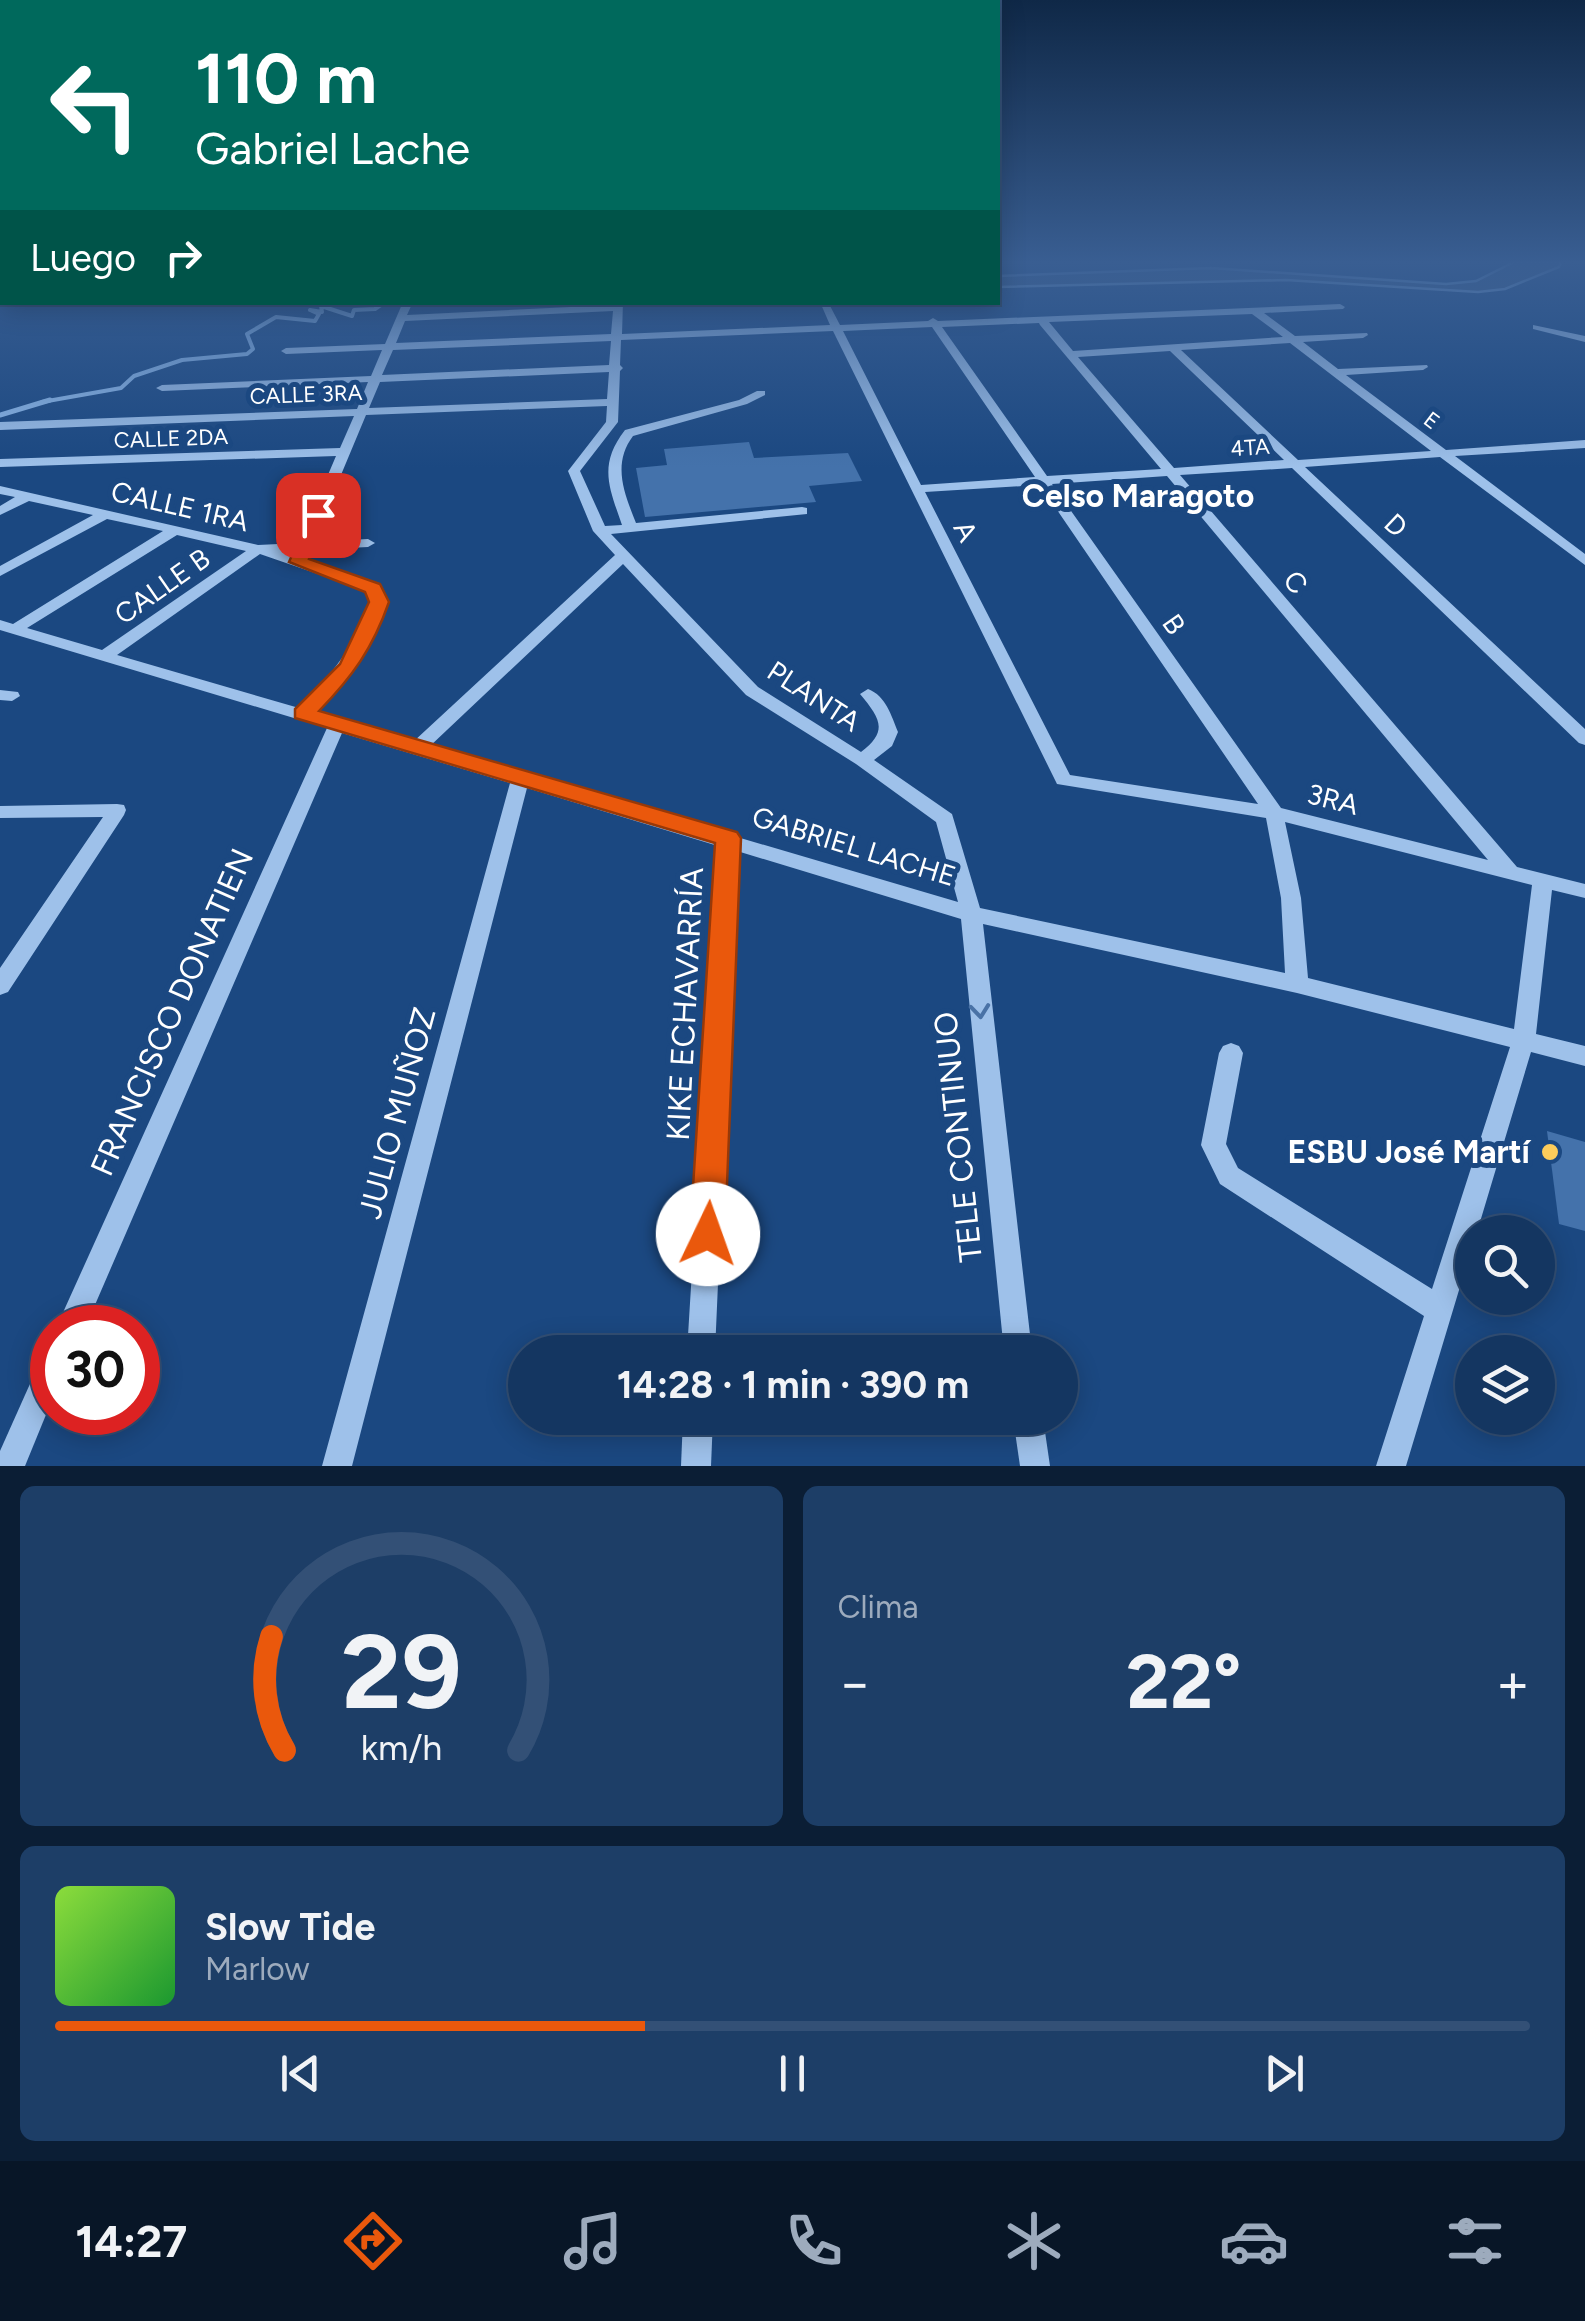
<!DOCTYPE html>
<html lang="es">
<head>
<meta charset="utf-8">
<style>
	body { margin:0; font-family:Figtree,sans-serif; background:#1d3e67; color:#f1f3f6; height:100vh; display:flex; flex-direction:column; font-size:38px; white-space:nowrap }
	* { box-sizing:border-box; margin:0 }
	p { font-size:32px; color:#9dabbd }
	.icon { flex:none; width:55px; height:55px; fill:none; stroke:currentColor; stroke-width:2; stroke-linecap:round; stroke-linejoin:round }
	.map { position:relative; height:1466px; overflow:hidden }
	.sheet { display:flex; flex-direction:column; gap:20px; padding:20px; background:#0b1e35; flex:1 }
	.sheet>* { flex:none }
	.guide { position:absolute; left:0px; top:0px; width:1000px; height:305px; box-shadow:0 5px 25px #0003,0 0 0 2px #335076; background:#00695c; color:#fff; overflow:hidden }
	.tools { position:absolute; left:1455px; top:1215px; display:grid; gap:20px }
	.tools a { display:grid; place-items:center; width:100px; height:100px; border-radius:50%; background:#143661; box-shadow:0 5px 25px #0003,0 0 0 2px #335076; font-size:50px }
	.speed { position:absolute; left:30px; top:1305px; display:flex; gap:20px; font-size:50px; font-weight:700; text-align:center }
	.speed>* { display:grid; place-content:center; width:130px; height:130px; border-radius:50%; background:#143661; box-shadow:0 5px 25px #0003,0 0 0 2px #335076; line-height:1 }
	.speed .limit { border:15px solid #d22; background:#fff; color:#111 }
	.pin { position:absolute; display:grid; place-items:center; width:85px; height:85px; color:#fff; margin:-42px; border-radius:20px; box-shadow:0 5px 15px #0006 }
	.me { position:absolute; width:110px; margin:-55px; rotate:3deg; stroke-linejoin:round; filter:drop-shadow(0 0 8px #0008) }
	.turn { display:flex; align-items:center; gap:35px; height:210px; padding:0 30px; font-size:45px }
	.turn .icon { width:130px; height:130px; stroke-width:2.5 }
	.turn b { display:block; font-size:70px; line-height:85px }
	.then { display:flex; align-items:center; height:95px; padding:0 30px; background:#0003; gap:20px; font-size:38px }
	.big { font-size:75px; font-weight:700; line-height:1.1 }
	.sheet .tile { flex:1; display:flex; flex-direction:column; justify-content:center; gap:15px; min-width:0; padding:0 35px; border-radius:15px; background:#1d3e67 }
	.sheet .dial { align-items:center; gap:0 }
	.dial svg { height:260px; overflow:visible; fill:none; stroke:#335076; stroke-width:7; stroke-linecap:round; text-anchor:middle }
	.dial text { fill:#f1f3f6; stroke:none }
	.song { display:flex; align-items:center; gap:30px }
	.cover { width:120px; height:120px; border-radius:15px; background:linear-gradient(135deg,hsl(90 70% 55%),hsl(130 70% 35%)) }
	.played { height:10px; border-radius:5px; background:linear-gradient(90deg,#ea580c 40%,#335076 40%) }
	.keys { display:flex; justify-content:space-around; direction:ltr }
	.heat { display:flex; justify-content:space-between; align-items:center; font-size:55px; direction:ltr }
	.sheet .tiles { flex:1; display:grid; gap:20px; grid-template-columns:1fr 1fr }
	.tile:last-child { grid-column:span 2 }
	.trip { position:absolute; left:508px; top:1335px; width:570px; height:100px; border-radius:50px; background:#143661; box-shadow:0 5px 25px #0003,0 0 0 2px #335076; font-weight:700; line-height:100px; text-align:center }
	.menu { display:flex; height:160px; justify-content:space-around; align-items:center; background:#081627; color:#9dabbd }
	.menu .icon { width:70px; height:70px }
	.menu .on { color:#ea580c }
	.menu b { font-size:45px; color:#f1f3f6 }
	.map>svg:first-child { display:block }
	.water { fill:#40618b; stroke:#91bcec; stroke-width:2.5 }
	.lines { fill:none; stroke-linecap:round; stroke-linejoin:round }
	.stream-far1 { stroke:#91bcec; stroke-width:4 }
	.stream { stroke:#91bcec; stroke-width:5 }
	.building { fill:#4472ab }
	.minor { fill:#9ec1ea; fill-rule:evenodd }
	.oneway { stroke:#4972a6 }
	.route { fill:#ea580c; stroke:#983908; stroke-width:2.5 }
	.poi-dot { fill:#fccc5b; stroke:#1b4881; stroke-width:4 }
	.labels { text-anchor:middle; stroke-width:10; stroke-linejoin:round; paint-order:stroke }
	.far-street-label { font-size:22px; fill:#fff; stroke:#1b4881 }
	.street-label { font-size:28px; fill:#fff; stroke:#1b4881 }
	.far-district-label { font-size:32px; font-weight:bold; fill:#fff; stroke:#1b4881 }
	.near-street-label { font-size:32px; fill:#fff; stroke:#1b4881 }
	.near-poi-label { font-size:32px; font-weight:bold; fill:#fff; stroke:#1b4881; text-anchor:end }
</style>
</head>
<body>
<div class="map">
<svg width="1585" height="1466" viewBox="0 0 1585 1466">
	<rect width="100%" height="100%" fill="#1b4881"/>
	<path class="water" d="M1514 262H1561L1559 267 1505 289 1478 292 1286 280 998 287V276L1211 268 1446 284 1476 281Z"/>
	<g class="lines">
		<path class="stream-far1" d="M42 402 121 388 134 376 182 360 247 354 253 349 247 334 276 317 315 321 319 314 310 310 322 312 321 306 352 316 354 310 375 309 385 302"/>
		<path class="stream" d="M0 415 50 400"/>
	</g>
	<g class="building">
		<path d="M749 442 754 458 848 453 862 481 809 486 816 502 645 517 636 468 667 465 664 449Z"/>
		<path d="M1547 1131 1585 1142V1231L1559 1224Z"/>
	</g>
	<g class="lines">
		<g class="minor">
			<path d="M403 302 412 304 407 315 613 305V302H623L622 334 830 325 820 302H828L840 325 928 321 933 318 938 321 1340 304 1345 307 1343 309 1264 313 1295 336 1367 333 1368 335 1363 338 1303 342 1338 369 1427 365 1428 367 1423 370 1346 375 1446 450 1585 440V448L1455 456 1585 554V565L1440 457 1305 467 1585 729V745L1579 743 1292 468 1180 475 1517 867 1585 884V898L1552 890 1536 1034 1585 1046V1066L1531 1052 1477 1232H1472V1247L1406 1466H1376L1424 1316 1220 1184 1201 1145 1219 1053 1223 1046 1231 1043 1239 1046 1243 1053 1226 1144 1238 1168 1432 1289 1510 1047 1297 993 983 924 1032 1352H1004L961 919 737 851 715 1352H687L718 846 527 788 352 1466H322L510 783 342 733 85 1328H56L327 728 0 630V620L13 624 163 531 107 519 0 576V566L93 515 29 501 0 515V506L15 497 0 494V486L258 545 299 543 336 456 0 467V459L340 448 354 416 0 430V422L357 409 368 382 162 391 156 388 162 385 371 376 382 350 286 354 281 351 286 348 385 344ZM613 311 611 334 396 343 405 321ZM1252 314 1283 337 1073 351 1049 322ZM1039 323 1040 325 1161 469 1047 476 942 327ZM932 327 1035 477 921 485 843 331ZM833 331 1057 784 1266 818 1281 898 1285 973 980 908 952 814 874 760 892 746 898 732C891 715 886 696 868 689L860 694C880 718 889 731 861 752L758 687 611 534 807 514V508L802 507 636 523C624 493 612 464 633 436L747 404 765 395V391H757L739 400 625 430C598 465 609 487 622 525L605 526 580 471 618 422 620 371 623 368 620 365 621 340ZM611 341 609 365 382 375 393 350ZM1290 343 1431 451 1298 460 1181 350ZM1170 351 1284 460 1174 468 1078 357ZM609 372 607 399 369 408 380 382ZM607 406 606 422 568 471 593 531 615 555 413 742 314 713C346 679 370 646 387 602L378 585 303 560 309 550 368 547 375 543 368 539 313 542 366 415ZM1167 476 1488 860 1281 808 1052 484ZM1040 485 1258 804 1070 775 925 492ZM177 535 246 551 102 650 27 628ZM260 554 367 591 371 602C355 645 331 676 299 708L117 655ZM623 564 746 695 856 764 936 822 958 902 737 837 735 833H722L530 776 527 773 516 772 429 747ZM1285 822 1532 885 1514 1029 1308 978 1301 898Z"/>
			<path d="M1533 325 1585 336V342L1533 329Z"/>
			<path d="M0 690 18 692 20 696 12 701 0 700Z"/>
			<path d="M117 804 124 805 126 810 124 815 8 992 0 995V968L103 817 0 818V806Z"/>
			<path d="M52 1352V1400L25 1466H0V1451L42 1357Z"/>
			<path d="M683 1418H713L711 1466H681Z"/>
			<path d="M1013 1418H1043L1050 1466H1020Z"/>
		</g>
	</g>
	<defs><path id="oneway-chevron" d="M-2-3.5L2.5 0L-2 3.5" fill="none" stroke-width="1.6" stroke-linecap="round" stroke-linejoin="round" transform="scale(2.5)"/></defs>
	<use class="oneway" href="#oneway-chevron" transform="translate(980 1011) rotate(84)"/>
	<linearGradient id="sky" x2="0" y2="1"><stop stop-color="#0f2847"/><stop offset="0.56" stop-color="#395e92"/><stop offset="1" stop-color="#395e92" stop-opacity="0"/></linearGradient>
	<rect width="1585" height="468" fill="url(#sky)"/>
	<path class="route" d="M311 511 326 515 309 559 380 584 389 602C373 648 353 676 319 711L737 832 741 838 725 1234 720 1245 708 1250 695 1245 690 1234 715 843 295 718V709L340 664 369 602 365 592 289 562Z"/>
	<circle class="poi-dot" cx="1550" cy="1152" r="10"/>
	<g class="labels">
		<g class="far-street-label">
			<text transform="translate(306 394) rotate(-2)" y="8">CALLE 3RA</text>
			<text transform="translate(1432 420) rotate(37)" y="8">E</text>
			<text transform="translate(171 438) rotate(-2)" y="8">CALLE 2DA</text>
			<text transform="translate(1250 447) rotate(-4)" y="8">4TA</text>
		</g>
		<g class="street-label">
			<text transform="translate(180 506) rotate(13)" y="10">CALLE 1RA</text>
			<text transform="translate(1396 525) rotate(43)" y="10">D</text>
			<text transform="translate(966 531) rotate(63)" y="10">A</text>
			<text transform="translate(1296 582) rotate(50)" y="10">C</text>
			<text transform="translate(162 586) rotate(-35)" y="10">CALLE B</text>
			<text transform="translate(1174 624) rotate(55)" y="10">B</text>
			<text transform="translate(814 696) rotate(33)" y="10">PLANTA</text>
			<text transform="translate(1333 799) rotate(14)" y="10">3RA</text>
			<text transform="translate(854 846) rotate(17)" y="10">GABRIEL LACHE</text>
		</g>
		<g class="far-district-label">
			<text x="1138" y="507">Celso Maragoto</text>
		</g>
		<g class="near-street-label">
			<text transform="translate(685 1004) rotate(-87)" y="11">KIKE ECHAVARRÍA</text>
			<text transform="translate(172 1012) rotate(-66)" y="11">FRANCISCO DONATIEN</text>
			<text transform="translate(397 1113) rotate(-75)" y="11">JULIO MUÑOZ</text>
			<text transform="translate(958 1137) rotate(-96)" y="11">TELE CONTINUO</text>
		</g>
		<g class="near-poi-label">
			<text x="1530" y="1163">ESBU José Martí</text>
		</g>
	</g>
</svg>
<div class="tools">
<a><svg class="icon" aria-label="search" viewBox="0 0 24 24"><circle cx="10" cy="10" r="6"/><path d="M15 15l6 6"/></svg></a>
<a><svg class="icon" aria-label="layers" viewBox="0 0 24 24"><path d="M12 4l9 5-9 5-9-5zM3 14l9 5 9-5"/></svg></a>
</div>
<div class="speed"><div class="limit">30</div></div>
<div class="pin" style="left:318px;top:515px;background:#d93025"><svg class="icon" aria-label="arrive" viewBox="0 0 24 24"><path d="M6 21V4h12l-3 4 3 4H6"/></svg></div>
<svg class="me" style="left:708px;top:1234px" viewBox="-20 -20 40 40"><circle r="19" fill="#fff"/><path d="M0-13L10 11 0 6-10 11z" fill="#ea580c"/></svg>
<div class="trip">14:28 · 1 min · 390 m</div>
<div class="guide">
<div class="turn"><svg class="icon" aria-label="left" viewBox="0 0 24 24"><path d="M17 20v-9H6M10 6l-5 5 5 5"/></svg><div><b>110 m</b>Gabriel Lache</div></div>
<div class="then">Luego<svg class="icon" aria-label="right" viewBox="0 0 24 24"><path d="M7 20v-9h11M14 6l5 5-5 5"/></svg></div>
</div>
</div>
<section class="sheet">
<div class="tiles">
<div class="tile dial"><svg viewBox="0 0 100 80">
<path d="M14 69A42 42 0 1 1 86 69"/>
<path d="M14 69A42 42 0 0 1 10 34" stroke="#ea580c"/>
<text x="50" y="56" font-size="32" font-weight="700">29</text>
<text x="50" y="72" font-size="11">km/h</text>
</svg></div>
<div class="tile"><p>Clima</p>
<div class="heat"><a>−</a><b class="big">22°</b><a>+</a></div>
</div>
<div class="tile">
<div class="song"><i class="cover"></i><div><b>Slow Tide</b><p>Marlow</p></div></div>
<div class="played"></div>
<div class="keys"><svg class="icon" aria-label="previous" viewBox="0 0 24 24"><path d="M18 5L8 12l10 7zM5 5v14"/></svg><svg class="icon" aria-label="pause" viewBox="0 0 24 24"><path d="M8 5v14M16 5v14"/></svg><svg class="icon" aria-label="next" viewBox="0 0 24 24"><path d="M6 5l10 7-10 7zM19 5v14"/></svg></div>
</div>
</div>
</section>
<nav class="menu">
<b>14:27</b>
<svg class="icon on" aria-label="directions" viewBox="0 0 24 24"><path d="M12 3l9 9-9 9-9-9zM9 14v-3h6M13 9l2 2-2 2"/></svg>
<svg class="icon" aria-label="music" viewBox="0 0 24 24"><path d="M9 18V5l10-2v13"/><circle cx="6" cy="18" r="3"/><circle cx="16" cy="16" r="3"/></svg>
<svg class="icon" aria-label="phone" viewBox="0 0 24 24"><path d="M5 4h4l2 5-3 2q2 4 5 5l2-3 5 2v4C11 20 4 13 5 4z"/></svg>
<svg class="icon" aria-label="climate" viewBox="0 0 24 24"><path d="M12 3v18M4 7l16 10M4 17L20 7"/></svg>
<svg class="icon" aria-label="car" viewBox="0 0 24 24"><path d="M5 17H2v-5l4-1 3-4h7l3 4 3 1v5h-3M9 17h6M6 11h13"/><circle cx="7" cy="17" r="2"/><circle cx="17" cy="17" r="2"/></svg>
<svg class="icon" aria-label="filters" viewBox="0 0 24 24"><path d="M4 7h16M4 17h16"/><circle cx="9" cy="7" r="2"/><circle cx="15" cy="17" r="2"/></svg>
</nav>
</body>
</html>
